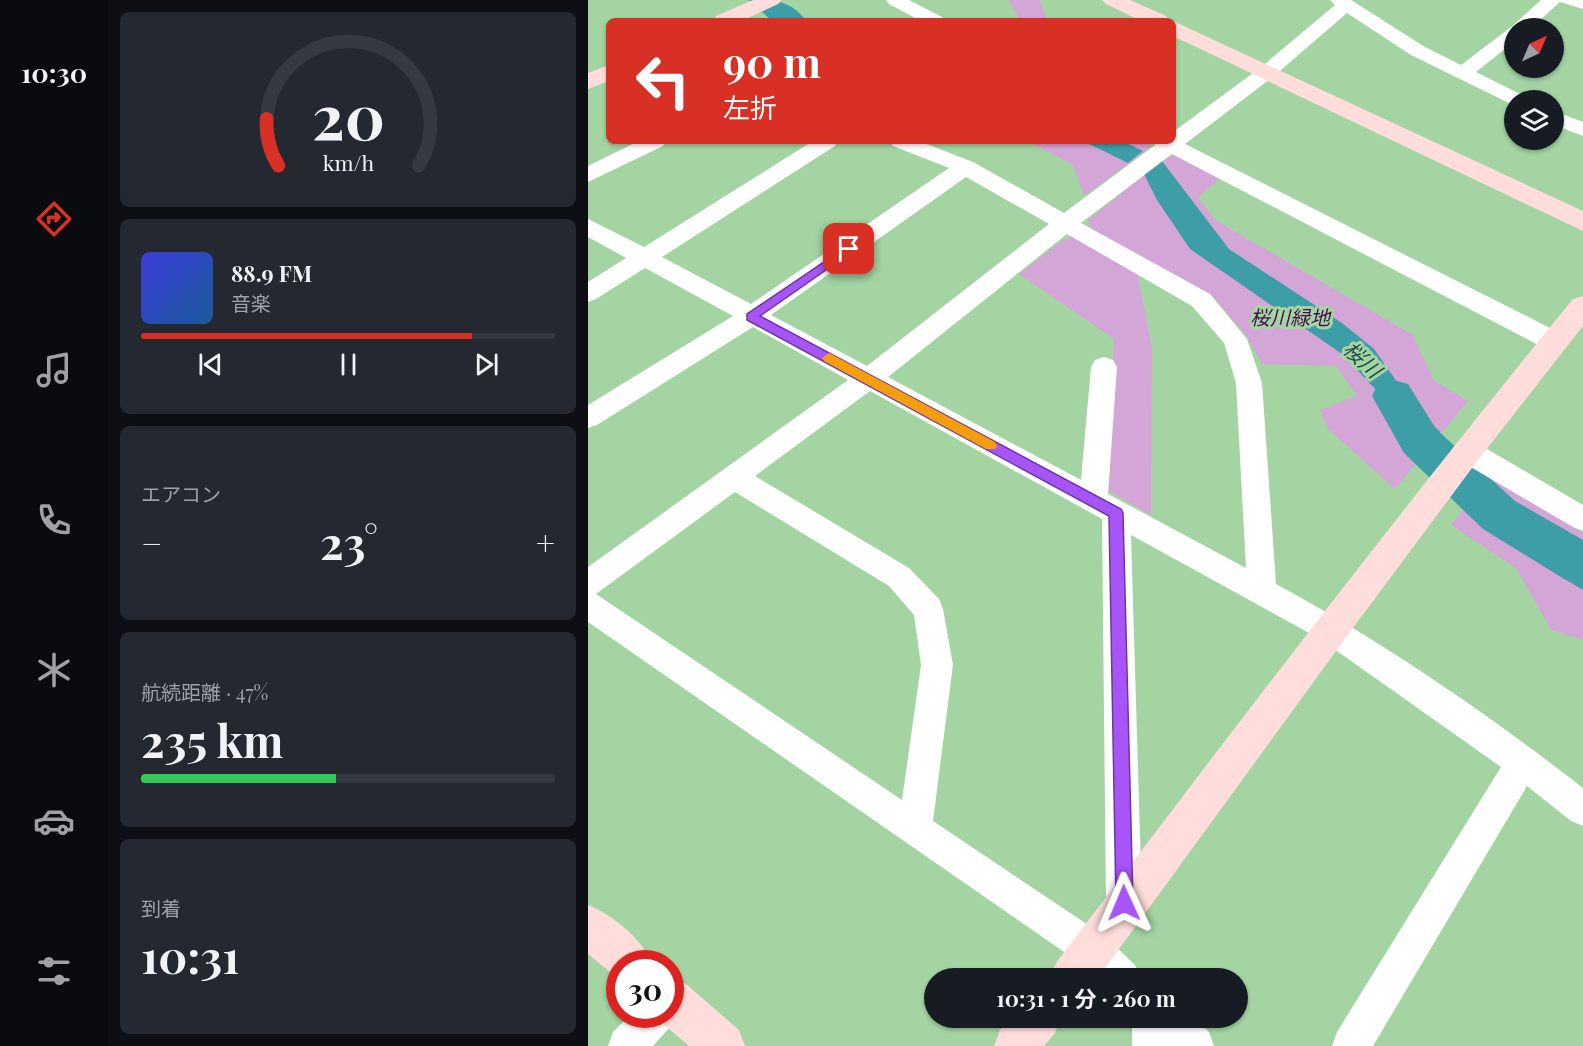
<!DOCTYPE html>
<html lang="ja">
<head>
<meta charset="utf-8">
<style>
	body { margin:0; font-family:"Playfair Display","Noto Sans JP",serif; background:#242831; color:#f1f3f6; height:100vh; display:flex; flex-direction:column; font-size:22px; white-space:nowrap }
	* { box-sizing:border-box; margin:0 }
	p { font-size:20px; color:#9ea1a6 }
	.icon { flex:none; width:33px; height:33px; fill:none; stroke:currentColor; stroke-width:2; stroke-linecap:round; stroke-linejoin:round }
	.map { position:relative; flex:1; overflow:hidden }
	.drawer { display:flex; flex-direction:column; gap:12px; padding:12px; background:#0d0f14; width:480px }
	.drawer>* { flex:none }
	.hud { position:absolute; left:18px; top:18px; width:570px; height:126px; border-radius:9px; box-shadow:0 2px 4px #0004; background:#d93025; color:#fff; overflow:hidden }
	.needle { width:39px; rotate:44deg }
	.tools { position:absolute; left:916px; top:18px; display:grid; gap:12px }
	.tools a { display:grid; place-items:center; width:60px; height:60px; border-radius:50%; background:#171b24; box-shadow:0 2px 4px #0004; font-size:30px }
	.speed { position:absolute; left:18px; top:950px; display:flex; gap:12px; font-size:30px; font-weight:700; text-align:center }
	.speed>* { display:grid; place-content:center; width:78px; height:78px; border-radius:50%; background:#171b24; box-shadow:0 2px 4px #0004; line-height:1 }
	.speed .limit { border:9px solid #d22; background:#fff; color:#111 }
	.pin { position:absolute; display:grid; place-items:center; width:51px; height:51px; color:#fff; margin:-26px; border-radius:12px; box-shadow:0 3px 9px #0006 }
	.me { position:absolute; width:66px; margin:-33px; rotate:359deg; stroke-linejoin:round; filter:drop-shadow(0 0 4px #0008) }
	.turn { display:flex; align-items:center; gap:21px; height:126px; padding:0 18px; font-size:27px }
	.turn .icon { width:78px; height:78px; stroke-width:2.5 }
	.turn b { display:block; font-size:42px; line-height:51px }
	.big { font-size:45px; font-weight:700; line-height:1.1 }
	.drawer .tile { flex:1; display:flex; flex-direction:column; justify-content:center; gap:9px; min-width:0; padding:0 21px; border-radius:9px; background:#242831 }
	.drawer .dial { align-items:center; gap:0 }
	.dial svg { height:156px; overflow:visible; fill:none; stroke:#363941; stroke-width:7; stroke-linecap:round; text-anchor:middle }
	.dial text { fill:#f1f3f6; stroke:none }
	.song { display:flex; align-items:center; gap:18px }
	.cover { width:72px; height:72px; border-radius:9px; background:linear-gradient(135deg,hsl(240 70% 55%),hsl(210 70% 35%)) }
	.played { height:6px; border-radius:3px; background:linear-gradient(90deg,#d93025 80%,#363941 80%) }
	.keys { display:flex; justify-content:space-around; direction:ltr }
	.heat { display:flex; justify-content:space-between; align-items:center; font-size:33px; direction:ltr }
	.charge { height:9px; border-radius:4px; background:linear-gradient(90deg,#34c759 47%,#363941 0) }
	.trip { position:absolute; left:336px; top:968px; width:324px; height:60px; border-radius:30px; background:#171b24; box-shadow:0 2px 4px #0004; font-weight:700; line-height:60px; text-align:center }
	main { display:flex; flex:1; min-height:0 }
	.tab-bar { display:flex; flex-direction:column; width:108px; justify-content:space-around; align-items:center; background:#090b0e; color:#9ea1a6 }
	.tab-bar .icon { width:42px; height:42px }
	.tab-bar .selected { color:#d93025 }
	.tab-bar b { font-size:27px; color:#f1f3f6 }
	.map>svg:first-child { display:block }
	.green { fill:#d4a6d7 }
	.water { fill:#3d9ea7 }
	.lines { fill:none; stroke-linecap:round; stroke-linejoin:round }
	.river { fill:#3d9ea7; fill-rule:evenodd }
	.street { fill:#fff; fill-rule:evenodd }
	.secondary { fill:#ffdddb; fill-rule:evenodd }
	.route { fill:#a855f7; stroke:#6d37a1; stroke-width:1.5 }
	.slow { fill:#f59e0b }
	.labels { text-anchor:middle; stroke-width:6; stroke-linejoin:round; paint-order:stroke }
	.park-label { font-size:20px; font-style:italic; fill:#490e4e; stroke:#a3d4a2 }
	.water-label { font-size:21px; font-style:italic; fill:#214c51; stroke:#a3d4a2 }
</style>
</head>
<body>
<main>
<nav class="tab-bar">
<b>10:30</b>
<svg class="icon selected" aria-label="directions" viewBox="0 0 24 24"><path d="M12 3l9 9-9 9-9-9zM9 14v-3h6M13 9l2 2-2 2"/></svg>
<svg class="icon" aria-label="music" viewBox="0 0 24 24"><path d="M9 18V5l10-2v13"/><circle cx="6" cy="18" r="3"/><circle cx="16" cy="16" r="3"/></svg>
<svg class="icon" aria-label="phone" viewBox="0 0 24 24"><path d="M5 4h4l2 5-3 2q2 4 5 5l2-3 5 2v4C11 20 4 13 5 4z"/></svg>
<svg class="icon" aria-label="climate" viewBox="0 0 24 24"><path d="M12 3v18M4 7l16 10M4 17L20 7"/></svg>
<svg class="icon" aria-label="car" viewBox="0 0 24 24"><path d="M5 17H2v-5l4-1 3-4h7l3 4 3 1v5h-3M9 17h6M6 11h13"/><circle cx="7" cy="17" r="2"/><circle cx="17" cy="17" r="2"/></svg>
<svg class="icon" aria-label="filters" viewBox="0 0 24 24"><path d="M4 7h16M4 17h16"/><circle cx="9" cy="7" r="2"/><circle cx="15" cy="17" r="2"/></svg>
</nav>
<section class="drawer">
<div class="tile dial"><svg viewBox="0 0 100 80">
<path d="M14 69A42 42 0 1 1 86 69"/>
<path d="M14 69A42 42 0 0 1 8 45" stroke="#d93025"/>
<text x="50" y="56" font-size="32" font-weight="700">20</text>
<text x="50" y="72" font-size="11">km/h</text>
</svg></div>
<div class="tile">
<div class="song"><i class="cover"></i><div><b>88.9 FM</b><p>音楽</p></div></div>
<div class="played"></div>
<div class="keys"><svg class="icon" aria-label="previous" viewBox="0 0 24 24"><path d="M18 5L8 12l10 7zM5 5v14"/></svg><svg class="icon" aria-label="pause" viewBox="0 0 24 24"><path d="M8 5v14M16 5v14"/></svg><svg class="icon" aria-label="next" viewBox="0 0 24 24"><path d="M6 5l10 7-10 7zM19 5v14"/></svg></div>
</div>
<div class="tile"><p>エアコン</p>
<div class="heat"><a>−</a><b class="big">23°</b><a>+</a></div>
</div>
<div class="tile"><p>航続距離 · 47%</p><b class="big">235 km</b><div class="charge"></div></div>
<div class="tile"><p>到着</p><b class="big">10:31</b></div>
</section>
<div class="map">
<svg width="995" height="1046" viewBox="0 0 995 1046">
	<rect width="100%" height="100%" fill="#a3d4a2"/>
	<g class="green">
		<path d="M420 0H452L459 21H433Z"/>
		<path d="M439 141H561L562 148 496 196 485 165Z"/>
		<path d="M590 155 633 178 610 197 627 220 825 335 846 381 880 401 807 489 740 429 732 410 769 396 748 366 674 364 658 335 625 297 506 232 499 221 580 156Z"/>
		<path d="M485 237 549 271 564 348 563 515 521 491 526 339 431 274 475 240Z"/>
		<path d="M900 477 995 533V640L963 630 928 568 863 525Z"/>
	</g>
	<g class="water">
		<path d="M197 4 220 21H189L177 13Z"/>
		<path d="M495 141H534L555 151 540 163Z"/>
		<path d="M574 161 641 249 754 323 786 349 823 402 852 432 828 463 789 391 754 354 602 249 569 200 556 174Z"/>
		<path d="M894 487 995 552V590L962 570 880 511Z"/>
	</g>
	<g class="lines">
		<g class="river">
			<path d="M161 0C187 0 202 0 218 21H184Z"/>
			<path d="M805 380 820 384 848 429 927 501 995 540V586L978 580 895 529 816 453 784 396 790 384Z"/>
		</g>
		<g class="street">
			<path d="M298 0H321L354 17 356 21H333L301 4Z"/>
			<path d="M742 0H763L837 47 873 65 923 27 953 0H995V9L972 2 943 28H927V41L888 72 936 96 939 100H927V106L823 55 759 13 686 76 597 144 974 334 977 341 974 348 965 350 956 348 584 154 493 223 622 294 659 339 674 383 688 584C794 641 900 714 995 788V826L983 821 939 786 785 1046H744L749 1032 913 767 732 639 543 535 554 903 549 916 536 921 523 916 518 903 514 519 282 391 167 476 321 568 351 599 355 609 365 665 345 821 518 937 547 965 553 978H507L492 963 0 622V567L260 380 165 327 9 425 0 428V405L145 316 57 268 8 299 0 302V282L38 258 0 237V219L56 247 225 141H250L247 146 74 257 163 304 361 168 305 146 302 141H331L385 162 476 213 567 145 565 141H585V132L672 68 747 5ZM378 177 461 224 279 366 183 315ZM479 234 604 306 636 343 648 383 658 568 520 494 529 367 525 360 516 357 507 360 503 367 493 480 300 377ZM147 492 301 586 326 615 333 665 314 800 8 594Z"/>
			<path d="M966 111 995 122V136L966 125Z"/>
			<path d="M51 141H78L75 146 0 182V166Z"/>
			<path d="M879 440 889 443 995 505V531L985 527 869 459 865 451 869 443Z"/>
			<path d="M82 1001 88 1014 82 1027 65 1046H20L25 1032 43 1014H82Z"/>
			<path d="M544 1017H604L621 1032 626 1046H544Z"/>
		</g>
		<g class="secondary">
			<path d="M165 0H194L190 4 154 21H125L128 16Z"/>
			<path d="M514 0H542L578 16 581 21H553L518 4Z"/>
			<path d="M585 21 995 211V231L585 36Z"/>
			<path d="M21 65V81L0 89V73Z"/>
			<path d="M995 296V326L890 460 756 640 510 978H461L468 963C638 739 807 516 985 299Z"/>
			<path d="M0 905C25 915 53 938 64 963H32V980L0 954Z"/>
			<path d="M82 978 98 984 151 1030 157 1046H101L66 1016 82 1014Z"/>
			<path d="M423 1017H473L467 1033 456 1046H406L412 1030Z"/>
		</g>
	</g>
	<path class="route" d="M261 245 266 249 265 251 172 316 533 509 535 513 545 903 542 909 536 912 530 909 528 903 521 516 159 320V314Z"/>
	<path class="slow" d="M241 353 407 442 409 446 407 449H398L236 361 234 358Z"/>
	<g class="labels">
		<g class="park-label">
			<text x="702" y="325">桜川緑地</text>
		</g>
		<g class="water-label">
			<text transform="translate(774 360) rotate(42)" y="7">桜川</text>
		</g>
	</g>
</svg>
<div class="tools">
<a><svg class="needle" viewBox="-14 -14 28 28"><path d="M0-13l5 13h-10z" fill="#e53935"/><path d="M0 13l5-13h-10z" fill="#9ea1a6"/></svg></a>
<a><svg class="icon" aria-label="layers" viewBox="0 0 24 24"><path d="M12 4l9 5-9 5-9-5zM3 14l9 5 9-5"/></svg></a>
</div>
<div class="speed"><div class="limit">30</div></div>
<div class="pin" style="left:261px;top:249px;background:#d93025"><svg class="icon" aria-label="arrive" viewBox="0 0 24 24"><path d="M6 21V4h12l-3 4 3 4H6"/></svg></div>
<svg class="me" style="left:536px;top:903px" viewBox="-20 -20 40 40"><path d="M0-17L14 15 0 8-14 15z" fill="#a855f7" stroke="#fff" stroke-width="4"/></svg>
<div class="trip">10:31 · 1 分 · 260 m</div>
<div class="hud">
<div class="turn"><svg class="icon" aria-label="left" viewBox="0 0 24 24"><path d="M17 20v-9H6M10 6l-5 5 5 5"/></svg><div><b>90 m</b>左折</div></div>
</div>
</div>
</main>
</body>
</html>
